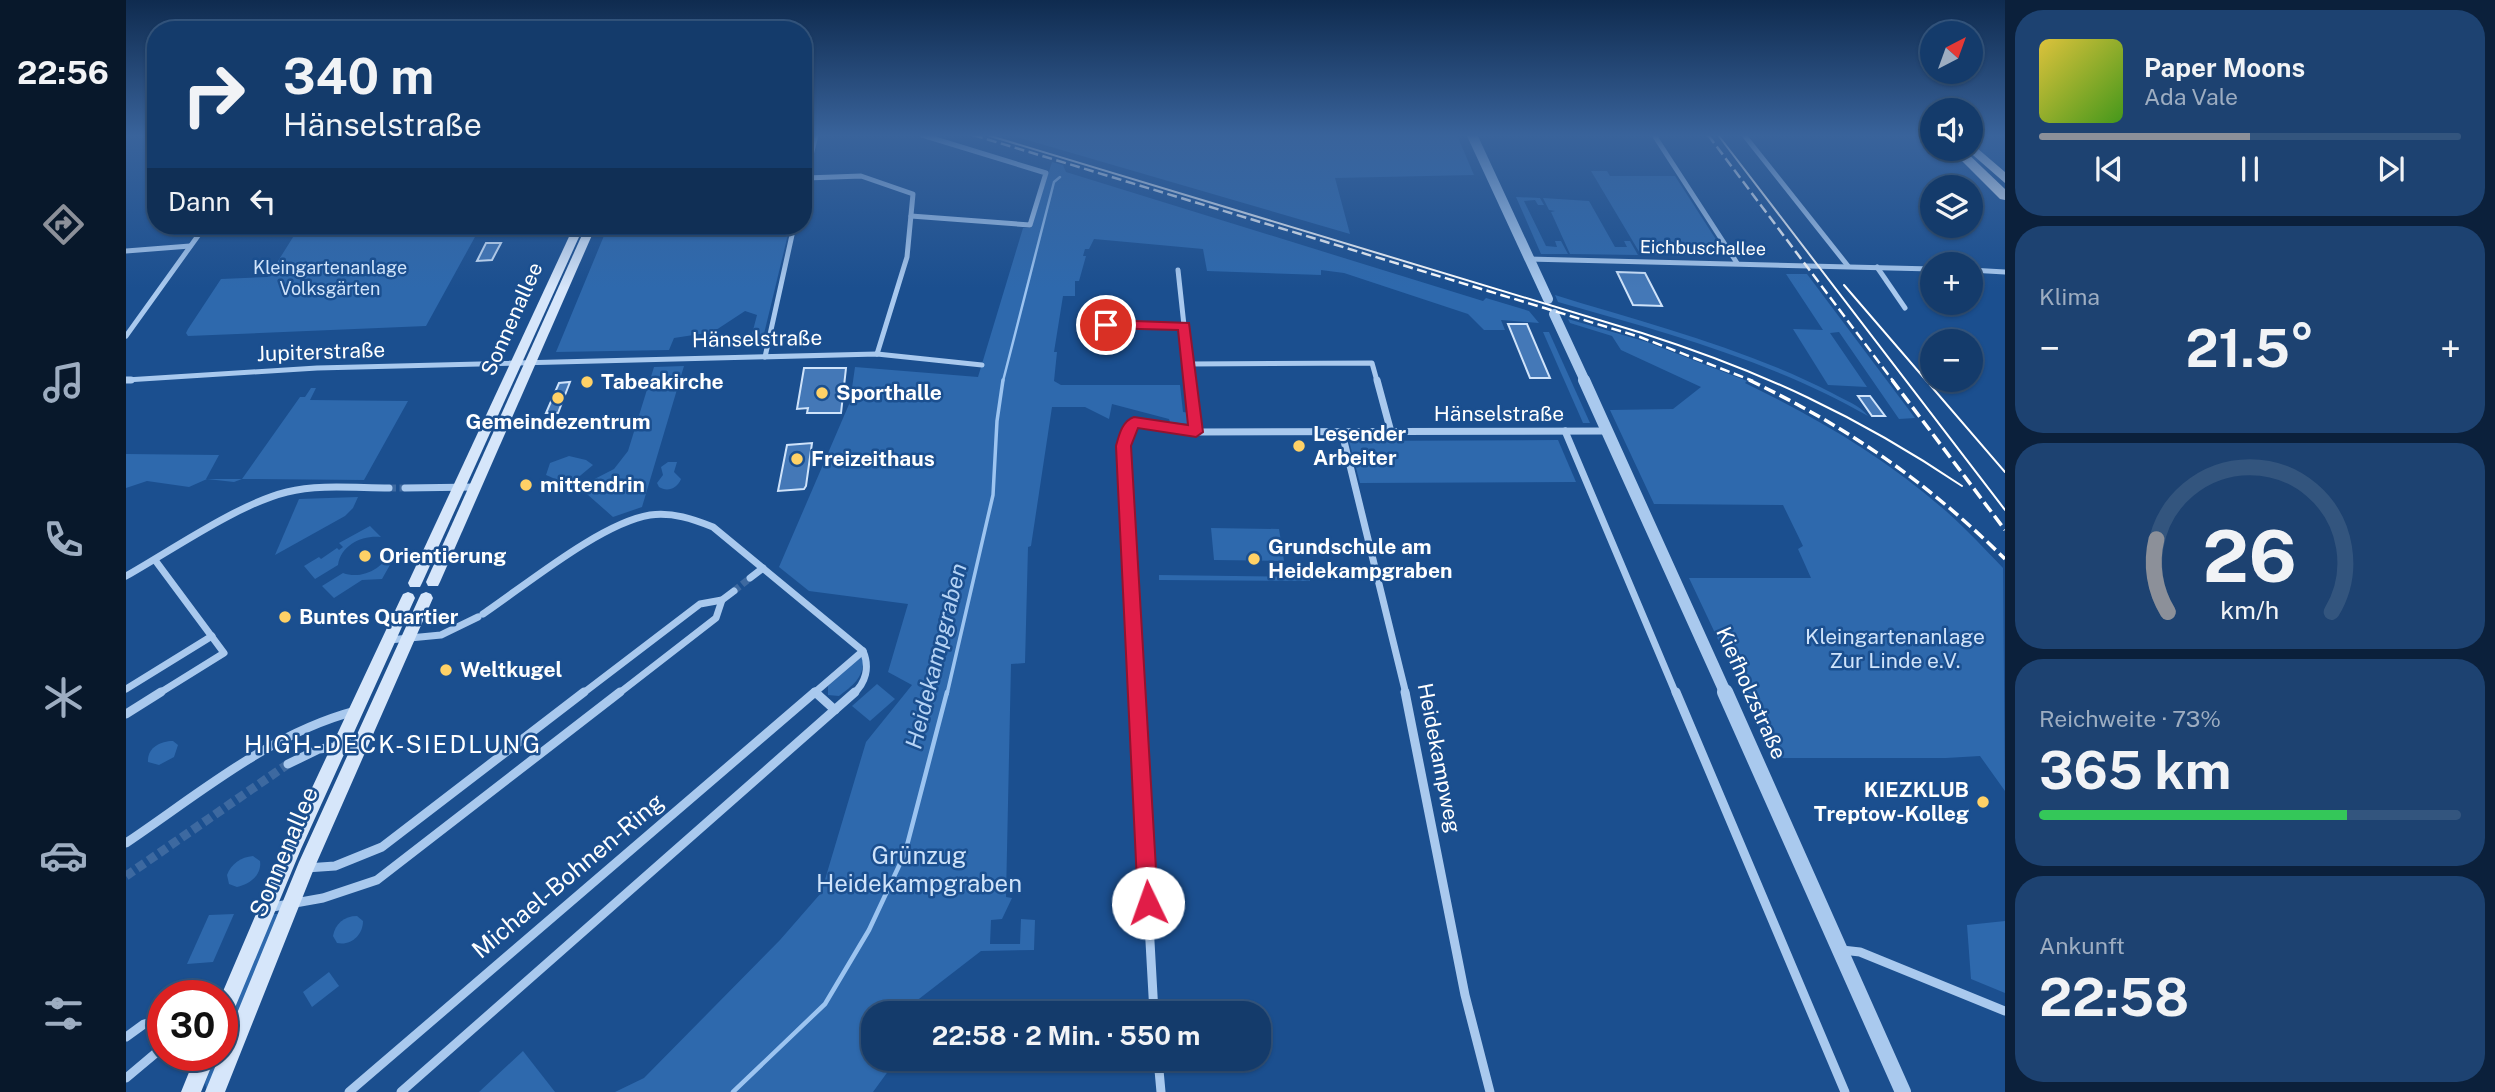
<!DOCTYPE html>
<html lang="de">
<head>
<meta charset="utf-8">
<style>
	body { margin:0; font-family:"Public Sans",sans-serif; background:#1d4271; color:#f1f3f6; height:100vh; display:flex; flex-direction:column; font-size:26px; white-space:nowrap }
	* { box-sizing:border-box; margin:0 }
	p { font-size:23px; color:#9dadc1 }
	.icon { flex:none; width:38px; height:38px; fill:none; stroke:currentColor; stroke-width:2; stroke-linecap:round; stroke-linejoin:round }
	.map { position:relative; flex:1; overflow:hidden }
	.details { display:flex; flex-direction:column; gap:10px; padding:10px; background:#0b203b; width:490px }
	.details>* { flex:none }
	.guide { position:absolute; left:21px; top:21px; width:665px; height:214px; border-radius:28px; box-shadow:0 2px 5px #0004,0 0 0 2px #33557e; background:#143b6b; color:#f1f3f6; overflow:hidden }
	.needle { width:46px; rotate:41deg }
	.buttons { position:absolute; left:1794px; top:21px; display:grid; gap:14px }
	.buttons a { display:grid; place-items:center; width:63px; height:63px; border-radius:50%; background:#143b6b; box-shadow:0 2px 5px #0004,0 0 0 2px #33557e; font-size:35px }
	.speed { position:absolute; left:21px; top:980px; display:flex; gap:14px; font-size:35px; font-weight:700; text-align:center }
	.speed>* { display:grid; place-content:center; width:91px; height:91px; border-radius:50%; background:#143b6b; box-shadow:0 2px 5px #0004,0 0 0 2px #33557e; line-height:1 }
	.speed .limit { border:10px solid #d22; background:#fff; color:#111 }
	.pin { position:absolute; display:grid; place-items:center; width:60px; height:60px; color:#fff; margin:-30px; border:4px solid #fff; border-radius:50%; box-shadow:0 2px 7px #0007 }
	.me { position:absolute; width:77px; margin:-38px; rotate:357deg; stroke-linejoin:round; filter:drop-shadow(0 0 5px #0008) }
	.turn { display:flex; align-items:center; gap:24px; height:147px; padding:0 21px; font-size:32px }
	.turn .icon { width:91px; height:91px; stroke-width:2.5 }
	.turn b { display:block; font-size:49px; line-height:60px }
	.then { display:flex; align-items:center; height:66px; padding:0 21px; background:#0003; gap:14px; font-size:26px }
	.big { font-size:52px; font-weight:700; line-height:1.1 }
	.details .tile { flex:1; display:flex; flex-direction:column; justify-content:center; gap:10px; min-width:0; padding:0 24px; border-radius:28px; background:#1d4271 }
	.details .dial { align-items:center; gap:0 }
	.dial svg { height:182px; overflow:visible; fill:none; stroke:#33557e; stroke-width:7; stroke-linecap:round; text-anchor:middle }
	.dial text { fill:#f1f3f6; stroke:none }
	.song { display:flex; align-items:center; gap:21px }
	.cover { width:84px; height:84px; border-radius:10px; background:linear-gradient(135deg,hsl(50 70% 55%),hsl(100 70% 35%)) }
	.played { height:7px; border-radius:4px; background:linear-gradient(90deg,#8c9099 50%,#33557e 50%) }
	.keys { display:flex; justify-content:space-around; direction:ltr }
	.heat { display:flex; justify-content:space-between; align-items:center; font-size:38px; direction:ltr }
	.charge { height:10px; border-radius:5px; background:linear-gradient(90deg,#34c759 73%,#33557e 0) }
	.trip { position:absolute; left:735px; top:1001px; width:410px; height:70px; border-radius:28px; background:#143b6b; box-shadow:0 2px 5px #0004,0 0 0 2px #33557e; font-weight:700; line-height:70px; text-align:center }
	main { display:flex; flex:1; min-height:0 }
	.tabs { display:flex; flex-direction:column; width:126px; justify-content:space-around; align-items:center; background:#08182b; color:#9dadc1 }
	.tabs .icon { width:49px; height:49px }
	.tabs .on { color:#8c9099 }
	.tabs b { font-size:32px; color:#f1f3f6 }
	.map>svg:first-child { display:block }
	.green { fill:#2e69ad }
	.lines { fill:none; stroke-linecap:round; stroke-linejoin:round }
	.stream-far2 { stroke:#9cc4f0; stroke-width:2.5 }
	.stream-far1 { stroke:#9cc4f0; stroke-width:3.5 }
	.stream { stroke:#9cc4f0; stroke-width:4.5 }
	.building { fill:#4478b7; stroke:#cfe3fa; stroke-width:2 }
	.minor-tunnel-far1 { stroke:#3d69a0; stroke-width:7; stroke-dasharray:7 3.5; stroke-linecap:butt }
	.minor-tunnel { stroke:#3d69a0; stroke-width:9; stroke-dasharray:9 4.5; stroke-linecap:butt }
	.minor-far2 { stroke:#a9c9ee; stroke-width:5 }
	.minor-far1 { stroke:#a9c9ee; stroke-width:7 }
	.minor { stroke:#a9c9ee; stroke-width:9 }
	.tertiary-far2 { stroke:#a9c9ee; stroke-width:10 }
	.tertiary-far1 { stroke:#a9c9ee; stroke-width:12 }
	.tertiary { stroke:#a9c9ee; stroke-width:16 }
	.secondary { fill:#d6e6fa; fill-rule:evenodd }
	.primary { fill:#f0f6ff; fill-rule:evenodd }
	.tram { stroke:#fff; stroke-width:2 }
	.rail-far1 { stroke:#fff; stroke-width:2.5; stroke-dasharray:10 4.5; stroke-linecap:butt }
	.rail { stroke:#fff; stroke-width:3.5; stroke-dasharray:12 5; stroke-linecap:butt }
	.route { fill:#e11d48; stroke:#92132f; stroke-width:2 }
	.poi-dot { fill:#ffd166; stroke:#1b4f8f; stroke-width:2.5 }
	.labels { text-anchor:middle; stroke-width:5; stroke-linejoin:round; paint-order:stroke }
	.far-street-label { font-size:18px; fill:#fff; stroke:#1b4f8f }
	.far-park-label { font-size:18px; fill:#cfe3fa; stroke:#1b4f8f }
	.street-label { font-size:21px; fill:#fff; stroke:#1b4f8f }
	.poi-label { font-size:21px; font-weight:bold; fill:#fff; stroke:#1b4f8f; text-anchor:start }
	.park-label { font-size:21px; fill:#cfe3fa; stroke:#1b4f8f }
	.water-label { font-size:23px; font-style:italic; fill:#b5d3f5; stroke:#1b4f8f }
	.quarter-label { font-size:24px; letter-spacing:2px; fill:#fff; stroke:#1b4f8f }
	.near-street-label { font-size:24px; fill:#fff; stroke:#1b4f8f }
	.near-park-label { font-size:24px; fill:#cfe3fa; stroke:#1b4f8f }
</style>
</head>
<body>
<main>
<nav class="tabs">
<b>22:56</b>
<svg class="icon on" aria-label="directions" viewBox="0 0 24 24"><path d="M12 3l9 9-9 9-9-9zM9 14v-3h6M13 9l2 2-2 2"/></svg>
<svg class="icon" aria-label="music" viewBox="0 0 24 24"><path d="M9 18V5l10-2v13"/><circle cx="6" cy="18" r="3"/><circle cx="16" cy="16" r="3"/></svg>
<svg class="icon" aria-label="phone" viewBox="0 0 24 24"><path d="M5 4h4l2 5-3 2q2 4 5 5l2-3 5 2v4C11 20 4 13 5 4z"/></svg>
<svg class="icon" aria-label="climate" viewBox="0 0 24 24"><path d="M12 3v18M4 7l16 10M4 17L20 7"/></svg>
<svg class="icon" aria-label="car" viewBox="0 0 24 24"><path d="M5 17H2v-5l4-1 3-4h7l3 4 3 1v5h-3M9 17h6M6 11h13"/><circle cx="7" cy="17" r="2"/><circle cx="17" cy="17" r="2"/></svg>
<svg class="icon" aria-label="filters" viewBox="0 0 24 24"><path d="M4 7h16M4 17h16"/><circle cx="9" cy="7" r="2"/><circle cx="15" cy="17" r="2"/></svg>
</nav>
<div class="map">
<svg width="1879" height="1092" viewBox="0 0 1879 1092">
	<rect width="100%" height="100%" fill="#1b4f8f"/>
	<g class="green">
		<path d="M884 135H1331L1348 175 1209 178 1224 234Z"/>
		<path d="M926 162 937 165 940 172 1357 301 1360 298 1403 311 1413 323 1375 320 1379 330H1358L1342 314 1218 273 1195 270V275L1081 271 1077 249 968 239 963 249H959L957 256H960L953 281H949V296H937L928 352H931L928 381 935 385H1054L1057 412 1064 413 1065 422 1063 424 1044 422 1043 419 986 404 983 419 959 407H926L905 546 902 547 899 663 885 664 880 897 886 898 876 919 865 920 864 944H894L895 919 909 920 908 950 855 951 789 1002 781 1013H747V1059H771L747 1092H489L518 1078 654 940 695 893 740 742 786 685 762 672 782 604 683 591 653 567 724 402 729 367 852 377 897 228H905Z"/>
		<path d="M1465 171H1481L1484 176H1549L1600 255H1515Z"/>
		<path d="M1390 197 1414 198 1418 205H1412L1409 200 1398 201 1420 246 1431 247 1429 241H1435L1442 254H1415Z"/>
		<path d="M1417 198 1463 201 1489 247H1501L1498 241H1504L1512 255 1444 254 1425 212 1429 211 1423 210Z"/>
		<path d="M174 226H355L300 326 62 336 60 333 62 329 95 279 142 277Z"/>
		<path d="M482 226H664L637 338H625L631 315 619 311 587 332 548 338 543 350 430 352Z"/>
		<path d="M1660 274H1681L1789 418 1773 419 1713 332 1704 333 1741 387 1702 385 1667 329 1697 330Z"/>
		<path d="M1429 295C1522 324 1619 348 1706 393 1718 400 1734 405 1742 416 1646 361 1538 332 1432 302Z"/>
		<path d="M1442 319 1521 342 1621 381 1619 383C1691 418 1760 458 1821 512 1840 529 1859 549 1877 568L1879 791 1854 756 1820 758H1648L1563 578H1685L1672 549 1677 546 1657 505 1528 504 1484 410 1547 409 1575 387 1495 350 1486 336 1444 323Z"/>
		<path d="M1417 332H1423L1464 423H1457Z"/>
		<path d="M558 366 516 507 487 517 453 487 488 469 502 451 528 367Z"/>
		<path d="M185 388H190L184 400 282 401 238 480 116 479 108 482 81 479 63 487 21 481 0 488V454L93 455 80 479H116L174 397H179Z"/>
		<path d="M1432 440 1450 482 1234 483 1223 441Z"/>
		<path d="M443 456 460 460 467 465 443 485 420 475 424 463Z"/>
		<path d="M542 462H551L548 472 555 479C551 489 541 492 533 487L531 483 537 475 535 467Z"/>
		<path d="M232 497 227 508 219 516 149 555 173 499Z"/>
		<path d="M244 526 255 537C236 535 215 545 212 565L189 579 178 566 193 557 195 559 211 548 213 550 217 547 213 543Z"/>
		<path d="M1085 528 1153 529 1158 561 1088 560Z"/>
		<path d="M265 550 269 556 256 579 236 580 208 598 196 586 217 573C235 580 258 569 265 550Z"/>
		<path d="M1033 575 1183 577 1184 581 1033 580Z"/>
		<path d="M734 657 737 659C738 678 726 686 713 696L702 695V686Z"/>
		<path d="M751 684 769 699 744 721 726 706Z"/>
		<path d="M47 741 52 745 48 757 33 765 22 762C21 748 34 741 47 741Z"/>
		<path d="M127 856 134 861C136 875 124 884 111 887L103 884 101 875C105 864 115 857 127 856Z"/>
		<path d="M108 914 87 962 61 964 83 915Z"/>
		<path d="M146 914H154L81 1092 79 1083 90 1055H96V1039Z"/>
		<path d="M231 916 237 921C237 935 225 946 211 943L207 936C209 924 218 916 231 916Z"/>
		<path d="M1879 921V993L1845 979 1841 925Z"/>
		<path d="M203 972 213 986 186 1007 177 992Z"/>
		<path d="M397 1051 429 1092H353Z"/>
	</g>
	<g class="lines">
		<path class="stream-far2" d="M877 381 928 182 934 177"/>
		<path class="stream-far1" d="M821 694 867 495 871 421 877 380"/>
		<path class="stream" d="M607 1092 699 1004 743 930 779 853 821 692"/>
	</g>
	<g class="building">
		<path d="M360 243H375L366 260 351 261Z"/>
		<path d="M1491 272 1519 273 1536 306 1507 305Z"/>
		<path d="M1382 324H1401L1424 378H1404Z"/>
		<path d="M678 368H720L715 413H681L682 408 671 409Z"/>
		<path d="M444 382 432 413H420L433 383Z"/>
		<path d="M1732 396H1744L1759 416H1746Z"/>
		<path d="M686 443 680 486 678 489 652 491 661 445Z"/>
	</g>
	<g class="lines">
		<g class="minor-tunnel-far1">
			<path d="M263 488H279"/>
			<path d="M608 591 624 578"/>
		</g>
		<path class="minor-tunnel" d="M0 876 162 764"/>
		<g class="minor-far2">
			<path d="M1528 135 1611 263"/>
			<path d="M1618 135 1722 266"/>
			<path d="M680 178 735 176 787 194 781 257 751 354"/>
			<path d="M677 188 690 135"/>
			<path d="M785 216 904 225 920 173 796 135"/>
			<path d="M0 251 64 246"/>
			<path d="M1402 259 1806 269"/>
			<path d="M1751 267 1779 308"/>
			<path d="M1052 270 1064 381"/>
			<path d="M1844 270 1879 272"/>
			<path d="M980 325 1059 326"/>
			<path d="M0 336 79 226"/>
			<path d="M639 357 668 226"/>
			<path d="M1063 364 1246 363 1251 381"/>
			<path d="M0 380 191 368 751 354 856 365"/>
		</g>
		<g class="minor-far1">
			<path d="M0 380H5"/>
			<path d="M1064 380 1070 432"/>
			<path d="M1251 380 1265 432"/>
			<path d="M1439 431 1550 694"/>
			<path d="M1216 433 1280 694"/>
			<path d="M279 488 350 487"/>
			<path d="M29 560 98 653 32 694"/>
			<path d="M0 576C46 550 112 504 161 492 193 484 230 488 263 488"/>
			<path d="M624 578 637 568"/>
			<path d="M357 614C400 585 475 523 524 515 547 512 567 519 587 527L737 651C744 667 740 683 727 694"/>
			<path d="M263 640 315 635 352 617"/>
			<path d="M0 689 86 636"/>
			<path d="M689 692 691 694"/>
			<path d="M456 694 574 604 596 600 608 591"/>
			<path d="M492 694 590 618 596 600"/>
			<path d="M687 694 737 651"/>
			<path d="M1011 694 997 446 1001 432 1008 422 1070 432 1481 431"/>
		</g>
		<g class="minor">
			<path d="M689 692 709 710"/>
			<path d="M1010 692 1028 1013"/>
			<path d="M1279 692 1339 995 1364 1092"/>
			<path d="M1550 692 1719 1092"/>
			<path d="M0 714 35 692"/>
			<path d="M162 764 193 749 233 744"/>
			<path d="M0 843C73 794 143 734 229 711"/>
			<path d="M180 868 209 866 256 847 458 692"/>
			<path d="M141 908 197 898 251 880 494 692"/>
			<path d="M1716 950 1734 952 1879 1011"/>
			<path d="M0 1037 18 1024 29 1021 37 1025"/>
			<path d="M1032 1059 1035 1092"/>
			<path d="M0 1078 37 1047"/>
			<path d="M223 1092 689 692"/>
			<path d="M275 1092 729 692"/>
		</g>
		<g class="tertiary-far2">
			<path d="M1346 135 1422 299"/>
			<path d="M1428 314 1459 381"/>
		</g>
		<path class="tertiary-far1" d="M1458 380 1600 694"/>
		<path class="tertiary" d="M1599 692 1777 1092"/>
		<g class="secondary">
			<path d="M448 226H458L296 583 294 587H284L282 583Z"/>
			<path d="M460 226H470L314 582 312 586H302L300 582Z"/>
			<path d="M282 592 287 594 289 598 175 849 103 1022 96 1024 95 996 162 839 275 598 277 594Z"/>
			<path d="M300 592 305 594 307 598 187 871 99 1092H79L94 1055H96V1050L173 862 293 598 295 594Z"/>
			<path d="M70 1055H90L75 1092H55Z"/>
		</g>
		<g class="primary">
			<path d="M1844 142 1879 172V183L1840 149H1844Z"/>
			<path d="M1824 149H1837L1879 189V200L1874 199Z"/>
		</g>
		<g class="tram">
			<path d="M861 135 1516 333C1635 371 1732 416 1836 486"/>
			<path d="M1592 135 1879 510"/>
			<path d="M1718 285 1879 472"/>
		</g>
		<g class="rail-far1">
			<path d="M847 135 1514 337 1627 381"/>
			<path d="M1582 135 1767 381"/>
		</g>
		<g class="rail">
			<path d="M1623 380C1722 427 1801 482 1879 559"/>
			<path d="M1766 380 1879 530"/>
		</g>
	</g>
	<linearGradient id="sky" x2="0" y2="1"><stop stop-color="#0f2b4f"/><stop offset="0.47" stop-color="#39639b"/><stop offset="1" stop-color="#39639b" stop-opacity="0"/></linearGradient>
	<rect width="1879" height="288" fill="url(#sky)"/>
	<path class="route" d="M980 320 1063 323 1077 432 1070 437 1012 428 1005 446 1032 903 1029 911 1022 914 1015 911 1012 903 990 446C993 435 996 421 1008 417L1062 425 1052 330 976 328 974 325Z"/>
	<g class="poi-dot">
		<circle cx="461" cy="382" r="7"/>
		<circle cx="696" cy="393" r="7"/>
		<circle cx="432" cy="398" r="7"/>
		<circle cx="1173" cy="446" r="7"/>
		<circle cx="671" cy="459" r="7"/>
		<circle cx="400" cy="485" r="7"/>
		<circle cx="239" cy="556" r="7"/>
		<circle cx="1128" cy="559" r="7"/>
		<circle cx="159" cy="617" r="7"/>
		<circle cx="320" cy="670" r="7"/>
		<circle cx="1857" cy="802" r="7"/>
	</g>
	<g class="labels">
		<g class="far-street-label">
			<text transform="translate(1577 248) rotate(1)" y="6">Eichbuschallee</text>
		</g>
		<g class="far-park-label">
			<text x="204" y="274">Kleingartenanlage<tspan x="204" dy="21">Volksgärten</tspan></text>
		</g>
		<g class="street-label">
			<text transform="translate(386 319) rotate(-66)" y="7">Sonnenallee</text>
			<text transform="translate(631 339) rotate(-1)" y="7">Hänselstraße</text>
			<text transform="translate(195 352) rotate(-2)" y="7">Jupiterstraße</text>
			<text x="1373" y="421">Hänselstraße</text>
			<text transform="translate(1625 693) rotate(66)" y="7">Kiefholzstraße</text>
			<text transform="translate(1313 758) rotate(79)" y="7">Heidekampweg</text>
		</g>
		<g class="poi-label">
			<text x="475" y="389">Tabeakirche</text>
			<text x="710" y="400">Sporthalle</text>
			<text x="432" y="429" text-anchor="middle">Gemeindezentrum</text>
			<text x="1187" y="441">Lesender<tspan x="1187" dy="24">Arbeiter</tspan></text>
			<text x="685" y="466">Freizeithaus</text>
			<text x="414" y="492">mittendrin</text>
			<text x="1142" y="554">Grundschule am<tspan x="1142" dy="24">Heidekampgraben</tspan></text>
			<text x="253" y="563">Orientierung</text>
			<text x="173" y="624">Buntes Quartier</text>
			<text x="334" y="677">Weltkugel</text>
			<text x="1843" y="797" text-anchor="end">KIEZKLUB<tspan x="1843" dy="24">Treptow-Kolleg</tspan></text>
		</g>
		<g class="park-label">
			<text x="1769" y="644">Kleingartenanlage<tspan x="1769" dy="24">Zur Linde e.V.</tspan></text>
		</g>
		<g class="water-label">
			<text transform="translate(810 656) rotate(-76)" y="8">Heidekampgraben</text>
		</g>
		<g class="quarter-label">
			<text x="267" y="753">HIGH-DECK-SIEDLUNG</text>
		</g>
		<g class="near-street-label">
			<text transform="translate(158 852) rotate(-67)" y="8">Sonnenallee</text>
			<text transform="translate(442 876) rotate(-40)" y="8">Michael-Bohnen-Ring</text>
		</g>
		<g class="near-park-label">
			<text x="793" y="864">Grünzug<tspan x="793" dy="28">Heidekampgraben</tspan></text>
		</g>
	</g>
</svg>
<div class="buttons">
<a><svg class="needle" viewBox="-14 -14 28 28"><path d="M0-13l5 13h-10z" fill="#e53935"/><path d="M0 13l5-13h-10z" fill="#9dadc1"/></svg></a>
<a><svg class="icon" aria-label="sound" viewBox="0 0 24 24"><path d="M4 9h4l5-4v14l-5-4H4zM17 9q2 3 0 6"/></svg></a>
<a><svg class="icon" aria-label="layers" viewBox="0 0 24 24"><path d="M12 4l9 5-9 5-9-5zM3 14l9 5 9-5"/></svg></a>
<a>+</a>
<a>−</a>
</div>
<div class="speed"><div class="limit">30</div></div>
<div class="pin" style="left:980px;top:325px;background:#d93025"><svg class="icon" aria-label="arrive" viewBox="0 0 24 24"><path d="M6 21V4h12l-3 4 3 4H6"/></svg></div>
<svg class="me" style="left:1022px;top:903px" viewBox="-20 -20 40 40"><circle r="19" fill="#fff"/><path d="M0-13L10 11 0 6-10 11z" fill="#e11d48"/></svg>
<div class="trip">22:58 · 2 Min. · 550 m</div>
<div class="guide">
<div class="turn"><svg class="icon" aria-label="right" viewBox="0 0 24 24"><path d="M7 20v-9h11M14 6l5 5-5 5"/></svg><div><b>340 m</b>Hänselstraße</div></div>
<div class="then">Dann<svg class="icon" aria-label="left" viewBox="0 0 24 24"><path d="M17 20v-9H6M10 6l-5 5 5 5"/></svg></div>
</div>
</div>
<section class="details">
<div class="tile">
<div class="song"><i class="cover"></i><div><b>Paper Moons</b><p>Ada Vale</p></div></div>
<div class="played"></div>
<div class="keys"><svg class="icon" aria-label="previous" viewBox="0 0 24 24"><path d="M18 5L8 12l10 7zM5 5v14"/></svg><svg class="icon" aria-label="pause" viewBox="0 0 24 24"><path d="M8 5v14M16 5v14"/></svg><svg class="icon" aria-label="next" viewBox="0 0 24 24"><path d="M6 5l10 7-10 7zM19 5v14"/></svg></div>
</div>
<div class="tile"><p>Klima</p>
<div class="heat"><a>−</a><b class="big">21.5°</b><a>+</a></div>
</div>
<div class="tile dial"><svg viewBox="0 0 100 80">
<path d="M14 69A42 42 0 1 1 86 69"/>
<path d="M14 69A42 42 0 0 1 9 37" stroke="#8c9099"/>
<text x="50" y="56" font-size="32" font-weight="700">26</text>
<text x="50" y="72" font-size="11">km/h</text>
</svg></div>
<div class="tile"><p>Reichweite · 73%</p><b class="big">365 km</b><div class="charge"></div></div>
<div class="tile"><p>Ankunft</p><b class="big">22:58</b></div>
</section>
</main>
</body>
</html>
